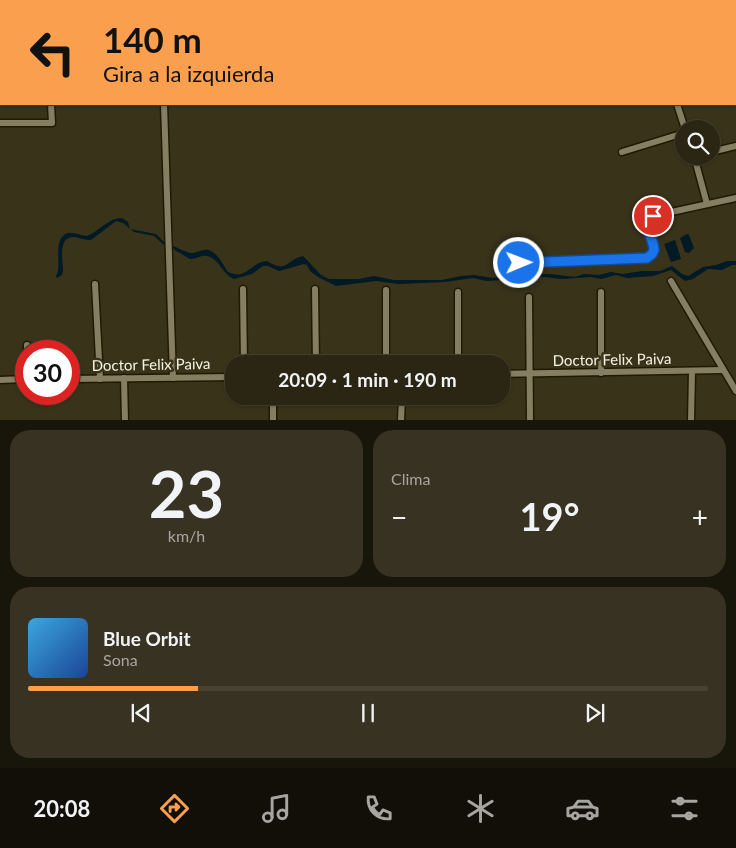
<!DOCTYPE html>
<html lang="es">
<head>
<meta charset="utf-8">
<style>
	body { margin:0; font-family:Lato,sans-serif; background:#373222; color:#f1f3f6; height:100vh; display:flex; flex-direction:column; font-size:19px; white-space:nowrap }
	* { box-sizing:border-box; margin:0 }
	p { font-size:16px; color:#a6a5a0 }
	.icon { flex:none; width:28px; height:28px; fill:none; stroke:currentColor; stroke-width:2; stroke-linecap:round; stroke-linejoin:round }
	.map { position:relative; height:420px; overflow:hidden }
	.sheet { display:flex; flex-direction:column; gap:10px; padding:10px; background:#18150b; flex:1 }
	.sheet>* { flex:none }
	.hud { position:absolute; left:0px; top:0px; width:736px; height:105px; box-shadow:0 1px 4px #0004,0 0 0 1px #474334; background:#fa9f4e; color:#111; overflow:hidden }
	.fabs { position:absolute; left:675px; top:120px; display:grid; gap:10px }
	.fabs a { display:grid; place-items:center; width:45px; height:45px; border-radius:50%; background:#2b2614; box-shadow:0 1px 4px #0004,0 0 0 1px #474334; font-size:25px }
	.speed { position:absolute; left:15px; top:340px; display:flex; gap:10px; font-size:25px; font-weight:700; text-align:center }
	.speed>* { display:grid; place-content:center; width:65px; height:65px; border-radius:50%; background:#2b2614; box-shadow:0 1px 4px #0004,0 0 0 1px #474334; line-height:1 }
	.speed .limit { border:8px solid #d22; background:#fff; color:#111 }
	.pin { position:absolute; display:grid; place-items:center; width:42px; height:42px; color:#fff; margin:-21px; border:2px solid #fff; border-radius:50%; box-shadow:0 1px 5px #0007 }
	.me { position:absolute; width:55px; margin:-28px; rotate:89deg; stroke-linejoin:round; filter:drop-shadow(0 0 4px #0008) }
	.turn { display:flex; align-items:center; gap:18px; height:105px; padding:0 20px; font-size:22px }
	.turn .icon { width:65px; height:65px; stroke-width:2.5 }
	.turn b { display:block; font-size:35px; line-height:42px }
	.big { font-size:38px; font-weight:700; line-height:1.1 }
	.sheet .card { flex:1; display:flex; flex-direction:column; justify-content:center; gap:8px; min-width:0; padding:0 18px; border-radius:20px; background:#373222 }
	.sheet .dial { align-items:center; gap:0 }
	.dial b { font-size:65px; line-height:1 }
	.song { display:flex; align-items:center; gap:15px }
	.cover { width:60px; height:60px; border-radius:8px; background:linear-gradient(135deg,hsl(200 70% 55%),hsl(220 70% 35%)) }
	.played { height:5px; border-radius:2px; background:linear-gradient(90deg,#fa9f4e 25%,#474334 25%) }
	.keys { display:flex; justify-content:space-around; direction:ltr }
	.heat { display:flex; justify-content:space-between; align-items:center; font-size:28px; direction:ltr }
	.sheet .tiles { flex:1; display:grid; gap:10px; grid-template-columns:1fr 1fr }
	.card:last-child { grid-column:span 2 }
	.trip { position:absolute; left:225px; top:355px; width:285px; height:50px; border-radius:20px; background:#2b2614; box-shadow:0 1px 4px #0004,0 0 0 1px #474334; font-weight:700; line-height:50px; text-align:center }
	.dock { display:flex; height:80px; justify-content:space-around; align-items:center; background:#110f08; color:#a6a5a0 }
	.dock .icon { width:35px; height:35px }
	.dock .active { color:#fa9f4e }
	.dock b { font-size:22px; color:#f1f3f6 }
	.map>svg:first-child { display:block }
	.water { fill:#011a26 }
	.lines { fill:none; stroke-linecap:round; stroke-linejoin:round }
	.minor-casing { stroke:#211a02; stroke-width:9 }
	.tertiary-casing { stroke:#211a02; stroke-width:10 }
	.minor { stroke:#857e62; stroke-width:6 }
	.tertiary { stroke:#857e62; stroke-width:8 }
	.route-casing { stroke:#114b97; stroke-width:12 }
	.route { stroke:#1a73e8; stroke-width:9 }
	.labels { text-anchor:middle; stroke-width:5; stroke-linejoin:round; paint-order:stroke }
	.street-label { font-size:15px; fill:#f7f3e3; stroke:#39331a }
</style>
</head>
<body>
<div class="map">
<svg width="736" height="421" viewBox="0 0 736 421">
	<rect width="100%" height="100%" fill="#39331a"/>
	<g class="water">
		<path d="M122 218 128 222 130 229 156 234 165 243V246L154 236 134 232 123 223 116 221 91 240C85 240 80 238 75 237 57 235 63 261 63 271L62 275 57 278 56 276C63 265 51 239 68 233 73 232 82 236 87 236 100 231 108 218 122 218Z"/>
		<path d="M687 234 689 235 694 248 689 253 685 252 680 238Z"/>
		<path d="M675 240 681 259 671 262 664 244Z"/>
		<path d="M173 246C178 248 185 252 191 253 198 253 205 247 211 251 219 255 223 265 228 272 247 281 250 262 267 261 288 274 285 260 303 256L321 275 329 279H359L374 276 394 280H442L461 276 474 275 493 278 515 274H550L575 277 584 274 599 275 611 272 623 274 642 271H660L672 266 682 274 688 276 703 267 716 265 727 261H736V265H732L722 270 708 269 693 279 685 281 671 270 653 276 627 278 616 275 601 279 591 277 562 279 544 277 487 281 473 278 445 282 399 284 376 281 336 286 318 277 310 271 307 265 304 264 279 271 268 266H263L252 274 234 279C221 274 218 254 202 256 198 257 195 259 190 259L173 249Z"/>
	</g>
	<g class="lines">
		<g class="minor-casing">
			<g id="minor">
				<path d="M48 0V1"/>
				<path d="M184 0V1"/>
				<path d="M419 1V0"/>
				<path d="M735 18H736"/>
				<path d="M0 50H1"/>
				<path d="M164 104 173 378"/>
				<path d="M677 104 685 129"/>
				<path d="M0 123H52L51 104"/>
				<path d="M622 152 684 133"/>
				<path d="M711 152 736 146"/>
				<path d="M694 156 707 204"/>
				<path d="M519 263 647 258 652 255 654 250C654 238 641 227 653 216L736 198"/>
				<path d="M671 281 736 391"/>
				<path d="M95 284 100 379"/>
				<path d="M243 289 244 364"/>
				<path d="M315 289 316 364"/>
				<path d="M386 290V364"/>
				<path d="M458 292V364"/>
				<path d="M529 297 530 421"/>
				<path d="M27 345V351"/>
				<path d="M601 373V292"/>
				<path d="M501 374 723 370"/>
				<path d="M124 378 125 421"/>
				<path d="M69 379 234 377"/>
				<path d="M0 380 26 379"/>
				<path d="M273 396V421"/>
				<path d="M401 421 402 396"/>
				<path d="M691 421 692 372"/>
			</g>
		</g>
		<g class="tertiary-casing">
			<g id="tertiary">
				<path d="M715 0 716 1"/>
				<path d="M735 59 736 62"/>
			</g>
		</g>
		<use href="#minor" class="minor"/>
		<use href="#tertiary" class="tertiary"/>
	</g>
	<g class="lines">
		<g class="route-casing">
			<path id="route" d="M519 263 647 258 652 254 654 250C654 238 641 226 653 216"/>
		</g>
		<use href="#route" class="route"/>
	</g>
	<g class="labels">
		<g class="street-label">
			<text transform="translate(612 360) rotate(-1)" y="5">Doctor Felix Paiva</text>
			<text transform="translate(151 365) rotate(-1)" y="5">Doctor Felix Paiva</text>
		</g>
	</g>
</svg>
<div class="fabs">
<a><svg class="icon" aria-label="search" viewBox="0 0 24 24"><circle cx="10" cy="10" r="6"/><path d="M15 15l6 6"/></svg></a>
</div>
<div class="speed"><div class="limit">30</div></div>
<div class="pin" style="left:653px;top:216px;background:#d93025"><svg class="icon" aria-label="arrive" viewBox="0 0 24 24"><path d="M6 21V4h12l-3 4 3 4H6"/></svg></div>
<svg class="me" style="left:519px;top:263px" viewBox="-20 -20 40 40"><circle r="17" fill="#1a73e8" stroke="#fff" stroke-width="3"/><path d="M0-11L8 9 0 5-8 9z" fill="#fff"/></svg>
<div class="trip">20:09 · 1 min · 190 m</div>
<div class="hud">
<div class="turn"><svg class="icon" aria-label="left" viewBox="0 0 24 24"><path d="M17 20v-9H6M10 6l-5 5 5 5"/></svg><div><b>140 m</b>Gira a la izquierda</div></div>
</div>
</div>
<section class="sheet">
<div class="tiles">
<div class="card dial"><b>23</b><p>km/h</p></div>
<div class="card"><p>Clima</p>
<div class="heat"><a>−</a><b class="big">19°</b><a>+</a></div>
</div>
<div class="card">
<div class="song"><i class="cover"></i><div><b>Blue Orbit</b><p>Sona</p></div></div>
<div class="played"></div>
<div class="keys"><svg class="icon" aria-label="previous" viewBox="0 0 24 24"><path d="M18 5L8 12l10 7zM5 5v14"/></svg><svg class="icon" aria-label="pause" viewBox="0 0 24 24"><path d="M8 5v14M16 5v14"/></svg><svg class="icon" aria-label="next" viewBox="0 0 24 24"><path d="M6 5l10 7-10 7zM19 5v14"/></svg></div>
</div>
</div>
</section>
<nav class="dock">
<b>20:08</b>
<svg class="icon active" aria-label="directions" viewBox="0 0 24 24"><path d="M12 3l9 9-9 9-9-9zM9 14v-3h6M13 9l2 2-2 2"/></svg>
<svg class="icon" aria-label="music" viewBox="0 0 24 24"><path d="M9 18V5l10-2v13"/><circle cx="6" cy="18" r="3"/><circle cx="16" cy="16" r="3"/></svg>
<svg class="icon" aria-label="phone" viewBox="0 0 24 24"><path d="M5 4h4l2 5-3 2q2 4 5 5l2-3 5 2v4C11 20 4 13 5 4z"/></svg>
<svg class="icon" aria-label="climate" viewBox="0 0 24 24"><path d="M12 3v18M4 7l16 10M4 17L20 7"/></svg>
<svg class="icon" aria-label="car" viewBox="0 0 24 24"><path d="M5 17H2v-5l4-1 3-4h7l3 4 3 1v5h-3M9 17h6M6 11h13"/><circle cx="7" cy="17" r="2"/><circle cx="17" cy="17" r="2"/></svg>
<svg class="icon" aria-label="filters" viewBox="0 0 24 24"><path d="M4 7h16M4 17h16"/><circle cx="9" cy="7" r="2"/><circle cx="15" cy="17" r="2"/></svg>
</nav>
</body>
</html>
